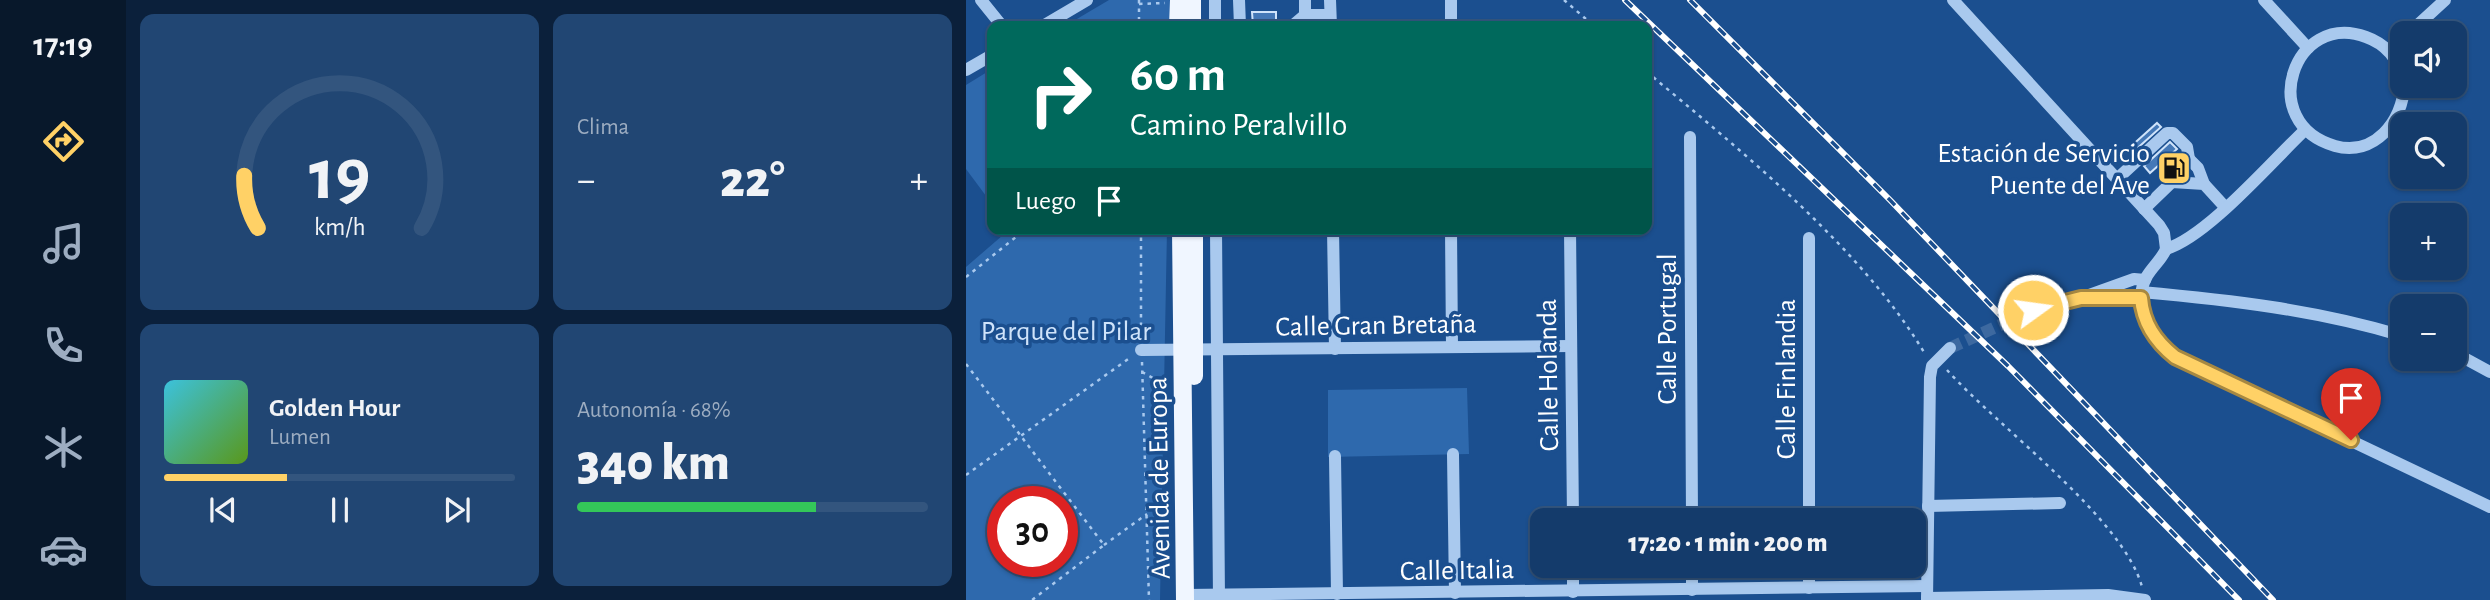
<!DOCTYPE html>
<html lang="es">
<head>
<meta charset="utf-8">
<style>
	body { margin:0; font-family:"Alegreya Sans",sans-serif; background:#214673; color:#f1f3f6; height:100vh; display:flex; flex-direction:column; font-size:26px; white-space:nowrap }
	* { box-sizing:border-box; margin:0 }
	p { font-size:23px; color:#9dadc1 }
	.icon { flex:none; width:38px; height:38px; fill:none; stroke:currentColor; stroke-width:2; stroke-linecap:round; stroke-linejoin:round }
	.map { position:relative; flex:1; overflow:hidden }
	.side { display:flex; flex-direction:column; gap:14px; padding:14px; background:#0b203b; width:840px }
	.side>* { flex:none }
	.guide { position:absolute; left:21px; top:21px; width:665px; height:214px; border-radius:14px; box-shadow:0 2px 5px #0004,0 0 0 2px #33557e; background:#00695c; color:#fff; overflow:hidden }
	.fabs { position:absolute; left:1424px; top:21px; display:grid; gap:14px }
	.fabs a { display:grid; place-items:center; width:77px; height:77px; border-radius:14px; background:#143b6b; box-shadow:0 2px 5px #0004,0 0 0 2px #33557e; font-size:35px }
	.speed { position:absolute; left:21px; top:486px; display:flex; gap:14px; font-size:35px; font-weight:700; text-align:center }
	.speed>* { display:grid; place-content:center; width:91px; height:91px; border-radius:50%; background:#143b6b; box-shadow:0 2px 5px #0004,0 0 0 2px #33557e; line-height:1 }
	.speed .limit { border:10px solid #d22; background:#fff; color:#111 }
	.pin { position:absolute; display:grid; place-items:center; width:60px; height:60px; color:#fff; margin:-72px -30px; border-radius:50% 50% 50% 0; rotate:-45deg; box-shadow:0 0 7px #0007 }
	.pin .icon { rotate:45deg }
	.me { position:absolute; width:77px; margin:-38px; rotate:76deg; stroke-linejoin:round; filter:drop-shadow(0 0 5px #0008) }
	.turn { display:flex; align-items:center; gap:24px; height:147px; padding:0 28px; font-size:32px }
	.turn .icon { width:91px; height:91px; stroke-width:2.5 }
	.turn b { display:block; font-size:49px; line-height:60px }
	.then { display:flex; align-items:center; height:66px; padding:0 28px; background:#0003; gap:14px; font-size:26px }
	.big { font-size:52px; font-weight:800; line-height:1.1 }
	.side .card { flex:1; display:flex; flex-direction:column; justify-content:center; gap:10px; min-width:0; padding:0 24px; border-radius:14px; background:#214673 }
	.side .dial { align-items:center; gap:0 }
	.dial svg { height:182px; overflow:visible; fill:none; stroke:#33557e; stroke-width:7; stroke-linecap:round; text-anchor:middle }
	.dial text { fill:#f1f3f6; stroke:none }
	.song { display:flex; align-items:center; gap:21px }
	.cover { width:84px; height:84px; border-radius:10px; background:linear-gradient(135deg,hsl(190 70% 55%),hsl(90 70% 35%)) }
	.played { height:7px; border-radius:4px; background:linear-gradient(90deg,#ffd166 35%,#33557e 35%) }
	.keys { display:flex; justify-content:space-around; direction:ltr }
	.heat { display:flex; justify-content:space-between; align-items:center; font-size:38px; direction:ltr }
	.charge { height:10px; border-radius:5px; background:linear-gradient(90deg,#34c759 68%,#33557e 0) }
	.side .tiles { flex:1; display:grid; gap:14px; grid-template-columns:repeat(2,1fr) }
	.trip { position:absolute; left:564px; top:508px; width:396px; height:70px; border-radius:14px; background:#143b6b; box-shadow:0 2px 5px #0004,0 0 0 2px #33557e; font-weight:800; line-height:70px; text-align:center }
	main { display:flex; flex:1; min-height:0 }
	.menu { display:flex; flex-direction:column; width:126px; justify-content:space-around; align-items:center; background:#08182b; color:#9dadc1 }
	.menu .icon { width:49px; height:49px }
	.menu .on { color:#ffd166 }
	.menu b { font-size:32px; color:#f1f3f6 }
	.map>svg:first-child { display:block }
	.green { fill:#2e69ad; fill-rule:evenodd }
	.building { fill:#4478b7; stroke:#cfe3fa; stroke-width:2 }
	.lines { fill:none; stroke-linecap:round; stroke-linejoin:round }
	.minor-tunnel { stroke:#3d69a0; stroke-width:12; stroke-dasharray:12 6; stroke-linecap:butt }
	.path { stroke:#a9c9ee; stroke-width:2.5; stroke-dasharray:3.5 5; stroke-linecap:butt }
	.minor { stroke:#a9c9ee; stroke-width:12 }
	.major { stroke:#f0f6ff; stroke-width:18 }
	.rail-casing { stroke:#fff; stroke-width:6 }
	.rail { stroke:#1b4f8f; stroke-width:3.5; stroke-dasharray:10; stroke-linecap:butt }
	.route-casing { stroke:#a68842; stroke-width:18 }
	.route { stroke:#ffd166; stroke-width:12 }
	.labels { text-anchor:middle; stroke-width:7; stroke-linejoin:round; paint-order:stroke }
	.poi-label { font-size:28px; fill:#fff; stroke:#1b4f8f; text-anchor:end }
	.street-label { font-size:28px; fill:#fff; stroke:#1b4f8f }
	.park-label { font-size:28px; fill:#cfe3fa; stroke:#1b4f8f }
</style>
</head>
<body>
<main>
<nav class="menu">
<b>17:19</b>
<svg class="icon on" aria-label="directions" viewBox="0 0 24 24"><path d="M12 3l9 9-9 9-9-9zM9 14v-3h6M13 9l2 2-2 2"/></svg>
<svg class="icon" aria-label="music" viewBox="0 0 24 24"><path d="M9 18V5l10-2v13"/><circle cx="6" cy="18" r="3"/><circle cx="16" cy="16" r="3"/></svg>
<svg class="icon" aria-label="phone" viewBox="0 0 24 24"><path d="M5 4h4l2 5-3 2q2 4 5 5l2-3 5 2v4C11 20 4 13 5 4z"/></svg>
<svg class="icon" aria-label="climate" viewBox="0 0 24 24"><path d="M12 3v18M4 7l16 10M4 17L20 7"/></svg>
<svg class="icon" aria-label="car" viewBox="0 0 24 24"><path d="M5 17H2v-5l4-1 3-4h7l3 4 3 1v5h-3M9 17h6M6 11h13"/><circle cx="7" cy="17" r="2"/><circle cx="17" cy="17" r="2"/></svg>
</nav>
<section class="side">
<div class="tiles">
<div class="card dial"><svg viewBox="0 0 100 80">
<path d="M14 69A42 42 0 1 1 86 69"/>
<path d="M14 69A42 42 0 0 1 8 46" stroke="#ffd166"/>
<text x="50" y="56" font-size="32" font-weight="700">19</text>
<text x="50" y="72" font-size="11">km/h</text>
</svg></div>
<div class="card"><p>Clima</p>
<div class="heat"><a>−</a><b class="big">22°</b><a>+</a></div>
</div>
<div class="card">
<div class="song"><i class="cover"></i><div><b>Golden Hour</b><p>Lumen</p></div></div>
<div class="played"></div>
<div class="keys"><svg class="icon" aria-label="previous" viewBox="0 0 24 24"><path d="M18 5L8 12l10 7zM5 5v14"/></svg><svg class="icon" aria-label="pause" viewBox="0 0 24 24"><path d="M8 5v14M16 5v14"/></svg><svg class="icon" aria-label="next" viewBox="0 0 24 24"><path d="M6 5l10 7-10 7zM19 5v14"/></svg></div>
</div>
<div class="card"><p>Autonomía · 68%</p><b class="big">340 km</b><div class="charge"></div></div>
</div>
</section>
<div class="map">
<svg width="1524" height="600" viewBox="0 0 1524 600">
	<rect width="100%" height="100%" fill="#1b4f8f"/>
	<g class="green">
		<path d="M143 0H206L205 26H99Z"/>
		<path d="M26 69V204L0 169V85Z"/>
		<path d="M44 229H201L194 600H0V267ZM37 502H96V562H37Z"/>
		<path d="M501 388 503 454 362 457V390Z"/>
	</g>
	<g class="building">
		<path d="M286 12H310V26H287Z"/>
		<path d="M1191 123 1195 127 1166 153 1162 149Z"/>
		<path d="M1204 142 1211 149 1184 173 1178 166Z"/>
	</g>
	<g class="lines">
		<path class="minor-tunnel" d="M984 348 1067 310"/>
		<g class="path">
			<path d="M173 0V26"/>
			<path d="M598 0 628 26"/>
			<path d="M173 4 199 3"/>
			<path d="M681 72C774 150 897 249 959 354"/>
			<path d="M175 229V338"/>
			<path d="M0 277 60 229"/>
			<path d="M176 362 183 600"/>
			<path d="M0 364 138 545 66 600"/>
			<path d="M981 370C1031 426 1158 519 1176 587"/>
			<path d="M176 372 194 382H202"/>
			<path d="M0 475 165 357"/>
			<path d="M138 545 181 514"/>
		</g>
		<g class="minor">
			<path d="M15 0 36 26"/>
			<path d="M273 0 274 26"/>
			<path d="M364 0 365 26"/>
			<path d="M485 0V26"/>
			<path d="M987 0 1193 225 1198 233 1200 249"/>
			<path d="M1298 0 1342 48"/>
			<path d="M77 26 121 0"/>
			<path d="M249 26V0"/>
			<path d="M326 26 339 15H364"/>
			<path d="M339 26V0"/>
			<path d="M1443 33 1479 0"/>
			<path d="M1423 51 1437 39"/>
			<path d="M0 70 26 55"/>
			<path d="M1437 79C1432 59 1420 44 1400 37 1328 10 1289 123 1369 146 1408 157 1437 121 1438 86"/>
			<path d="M724 137 726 520"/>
			<path d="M1151 179 1201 133H1207L1221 147 1223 159"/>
			<path d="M1206 182 1198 172 1212 159H1223L1232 168 1238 184"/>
			<path d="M1178 209 1206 182 1238 184 1259 207"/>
			<path d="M250 229 253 600"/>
			<path d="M367 229 369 349"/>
			<path d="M485 229 486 347"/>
			<path d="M604 229 607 520"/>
			<path d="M843 238V520"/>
			<path d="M1200 249C1196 259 1187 266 1181 276 1164 306 1186 337 1209 357L1524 507"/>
			<path d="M1200 249C1241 237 1306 161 1339 130"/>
			<path d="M1175 292C1265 300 1351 310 1437 336"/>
			<path d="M1175 298H1115L1168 279 1179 280"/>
			<path d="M1067 310 1115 298"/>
			<path d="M175 350 605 346"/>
			<path d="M1489 353 1524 372"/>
			<path d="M487 454 489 593"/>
			<path d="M369 456 371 594"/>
			<path d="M962 506 1094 503"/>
			<path d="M607 565V592"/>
			<path d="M726 565V590"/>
			<path d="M843 588V565"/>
			<path d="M219 595 961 586"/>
			<path d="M961 598 1142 595 1179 600"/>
			<path d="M961 600 964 377 966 366 984 348"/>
		</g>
		<g class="major">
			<path d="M226 0V26"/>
			<path d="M212 26 213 0"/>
			<path d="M215 229 219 600"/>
			<path d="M228 229V376"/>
		</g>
		<g class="rail-casing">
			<g id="rail">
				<path d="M659 0 1042 366 1273 600"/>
				<path d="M724 0 924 200 1307 600"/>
			</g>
		</g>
		<use href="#rail" class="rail"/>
	</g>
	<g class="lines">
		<g class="route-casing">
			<path id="route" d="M1067 310 1115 298H1175C1177 323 1189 341 1209 357L1385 440"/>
		</g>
		<use href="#route" class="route"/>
	</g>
	<defs>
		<g id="fuel-square" transform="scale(1.75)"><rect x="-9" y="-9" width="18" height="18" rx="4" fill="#ffd166" stroke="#1b4f8f"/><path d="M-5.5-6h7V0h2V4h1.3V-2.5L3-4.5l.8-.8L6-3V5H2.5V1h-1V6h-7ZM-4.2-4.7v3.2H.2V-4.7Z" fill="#111"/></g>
	</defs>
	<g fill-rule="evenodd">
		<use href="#fuel-square" x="1208" y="168"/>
	</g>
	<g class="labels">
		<g class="poi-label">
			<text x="1184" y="162">Estación de Servicio<tspan x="1184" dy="32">Puente del Ave</tspan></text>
		</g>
		<g class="street-label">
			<text transform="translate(410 324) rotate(-1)" y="10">Calle Gran Bretaña</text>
			<text transform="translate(700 329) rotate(-90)" y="10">Calle Portugal</text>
			<text transform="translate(581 375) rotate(-91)" y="10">Calle Holanda</text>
			<text transform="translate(819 379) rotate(-90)" y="10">Calle Finlandia</text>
			<text transform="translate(192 478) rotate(-91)" y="10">Avenida de Europa</text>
			<text transform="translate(491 569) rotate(-1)" y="10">Calle Italia</text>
		</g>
		<g class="park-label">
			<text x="100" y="340">Parque del Pilar</text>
		</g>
	</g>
</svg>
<div class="fabs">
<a><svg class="icon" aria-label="sound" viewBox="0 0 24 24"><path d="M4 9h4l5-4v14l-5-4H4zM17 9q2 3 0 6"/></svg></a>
<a><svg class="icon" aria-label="search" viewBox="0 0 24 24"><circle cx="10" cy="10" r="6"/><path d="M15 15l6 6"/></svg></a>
<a>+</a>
<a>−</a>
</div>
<div class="speed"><div class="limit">30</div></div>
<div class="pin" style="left:1385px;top:440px;background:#d93025"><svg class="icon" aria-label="arrive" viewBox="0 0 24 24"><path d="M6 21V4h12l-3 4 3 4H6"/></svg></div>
<svg class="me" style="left:1067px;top:310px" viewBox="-20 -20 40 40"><circle r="17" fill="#ffd166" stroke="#fff" stroke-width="3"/><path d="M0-11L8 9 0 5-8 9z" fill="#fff"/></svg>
<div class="trip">17:20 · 1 min · 200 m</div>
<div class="guide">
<div class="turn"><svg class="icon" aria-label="right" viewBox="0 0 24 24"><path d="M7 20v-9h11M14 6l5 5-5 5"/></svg><div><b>60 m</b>Camino Peralvillo</div></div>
<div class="then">Luego<svg class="icon" aria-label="arrive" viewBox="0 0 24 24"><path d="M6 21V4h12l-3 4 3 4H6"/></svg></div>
</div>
</div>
</main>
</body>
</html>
